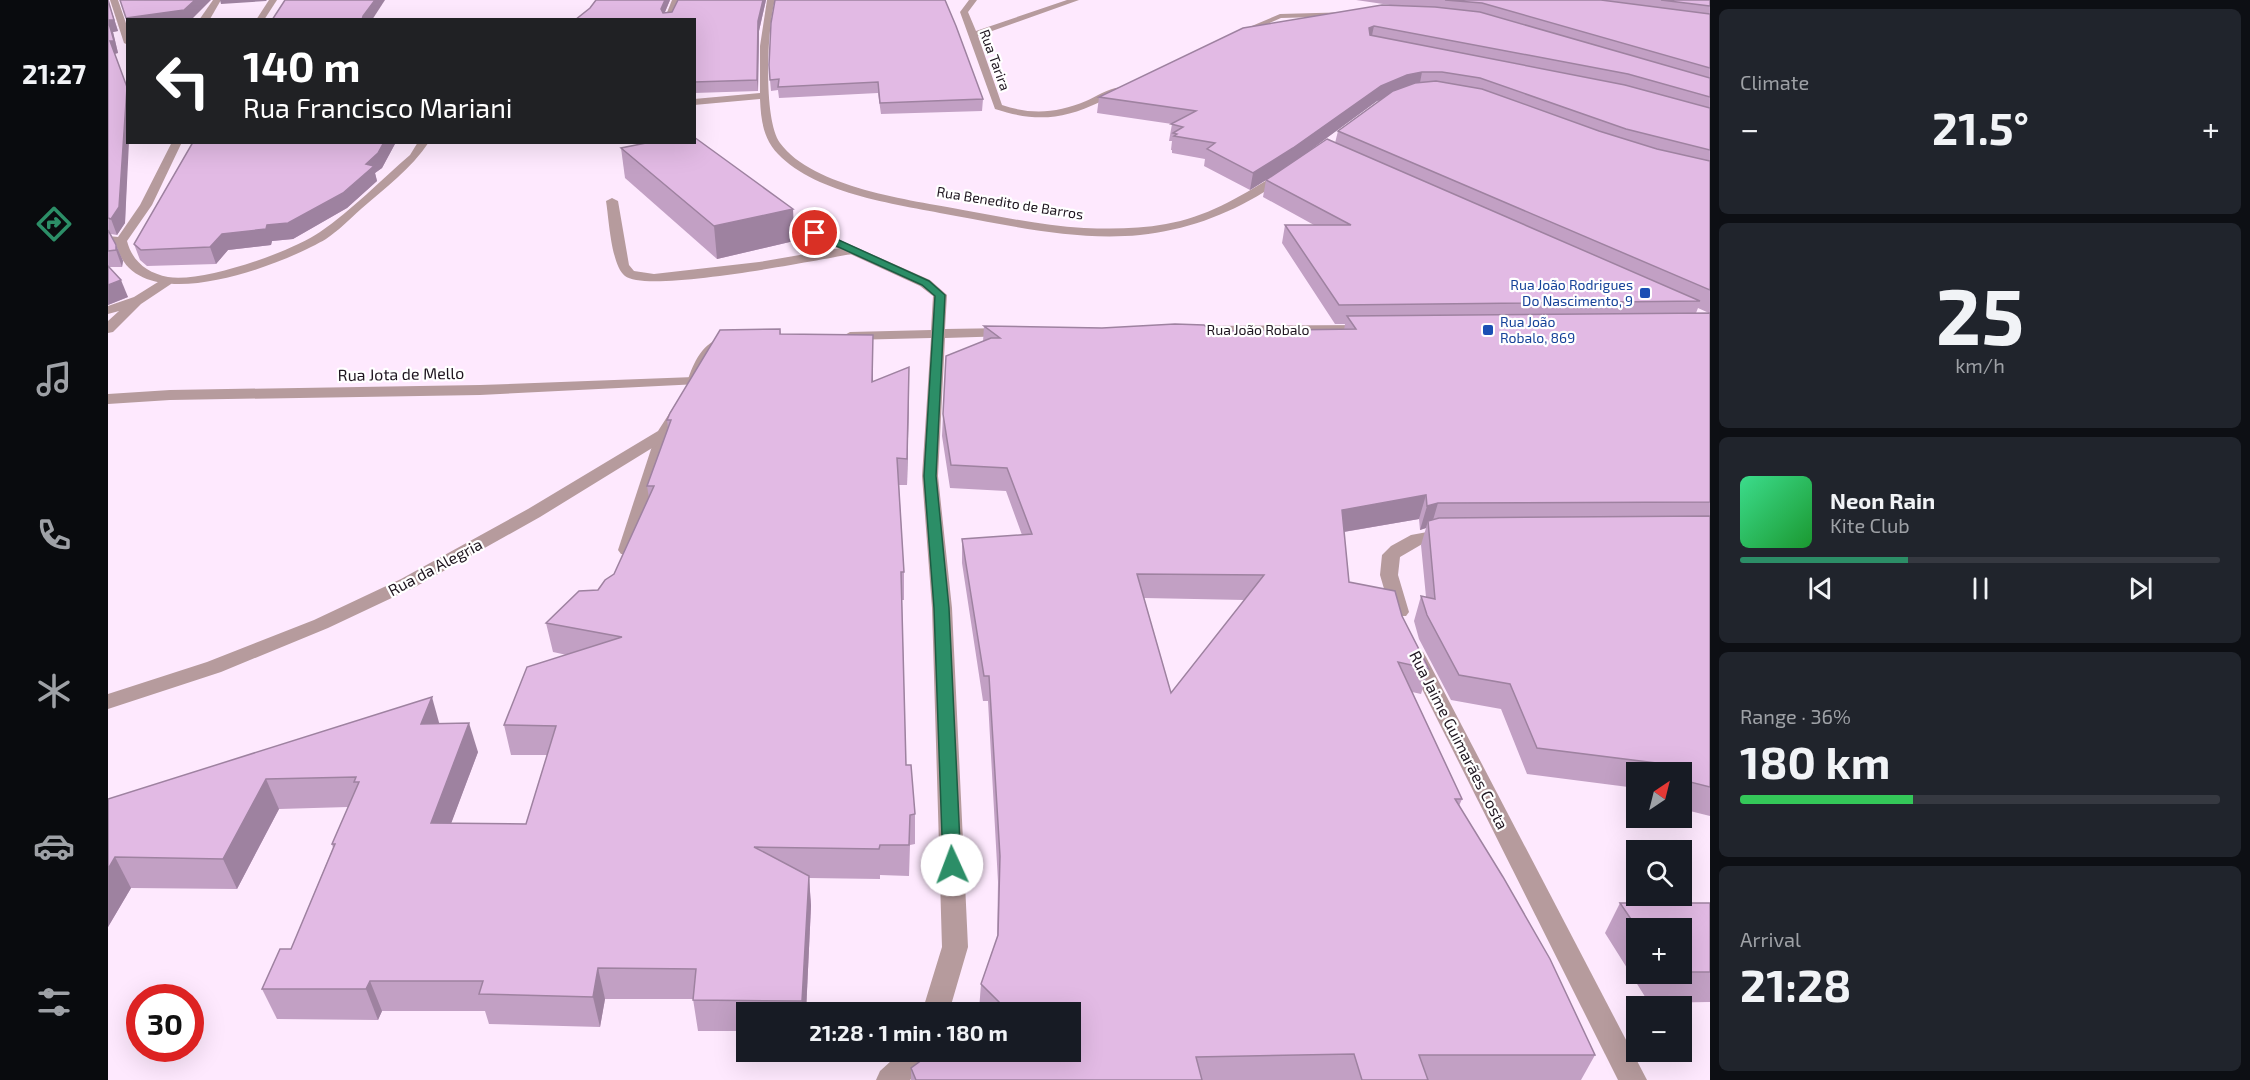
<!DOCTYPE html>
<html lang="en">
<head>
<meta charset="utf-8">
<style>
	body { margin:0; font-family:"Exo 2",sans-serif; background:#20242c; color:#f1f3f6; height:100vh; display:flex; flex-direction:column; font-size:22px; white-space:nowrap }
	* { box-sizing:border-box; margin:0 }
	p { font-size:20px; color:#9ea1a6 }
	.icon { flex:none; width:33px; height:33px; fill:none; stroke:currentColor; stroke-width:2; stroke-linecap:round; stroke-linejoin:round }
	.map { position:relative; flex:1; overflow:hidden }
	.drawer { display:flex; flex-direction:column; gap:9px; padding:9px; background:#0d0f14; width:540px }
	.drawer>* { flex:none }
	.banner { position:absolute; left:18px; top:18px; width:570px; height:126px; border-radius:0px; box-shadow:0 6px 24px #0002; background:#202124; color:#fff; overflow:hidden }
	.needle { width:39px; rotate:35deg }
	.controls { position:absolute; left:1518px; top:762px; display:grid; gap:12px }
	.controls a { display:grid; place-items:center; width:66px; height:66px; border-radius:0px; background:#171b24; box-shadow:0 6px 24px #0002; font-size:30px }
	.speed { position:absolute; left:18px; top:984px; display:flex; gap:12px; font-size:30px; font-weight:700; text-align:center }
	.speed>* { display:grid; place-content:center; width:78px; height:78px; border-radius:50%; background:#171b24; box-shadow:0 6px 24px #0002; line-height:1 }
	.speed .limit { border:9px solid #d22; background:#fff; color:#111 }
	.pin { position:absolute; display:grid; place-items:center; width:51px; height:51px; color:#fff; margin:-26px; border:3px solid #fff; border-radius:50%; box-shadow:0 2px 6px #0007 }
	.me { position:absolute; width:66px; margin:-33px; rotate:358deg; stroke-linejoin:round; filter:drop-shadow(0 0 4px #0008) }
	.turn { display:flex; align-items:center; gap:21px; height:126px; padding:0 18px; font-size:27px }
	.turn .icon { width:78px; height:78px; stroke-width:2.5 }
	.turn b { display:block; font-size:42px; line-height:51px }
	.big { font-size:45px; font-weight:700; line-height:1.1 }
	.drawer .tile { flex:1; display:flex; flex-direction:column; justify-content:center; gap:9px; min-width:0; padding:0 21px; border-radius:9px; background:#20242c }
	.drawer .dial { align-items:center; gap:0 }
	.dial b { font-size:78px; line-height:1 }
	.song { display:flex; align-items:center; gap:18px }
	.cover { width:72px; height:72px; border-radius:9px; background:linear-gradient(135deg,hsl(150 70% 55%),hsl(130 70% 35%)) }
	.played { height:6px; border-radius:3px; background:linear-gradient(90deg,#2c8e67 35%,#363941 35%) }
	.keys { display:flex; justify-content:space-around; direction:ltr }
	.heat { display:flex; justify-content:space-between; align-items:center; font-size:33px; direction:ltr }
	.charge { height:9px; border-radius:4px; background:linear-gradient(90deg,#34c759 36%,#363941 0) }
	.trip { position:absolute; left:628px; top:1002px; width:345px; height:60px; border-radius:0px; background:#171b24; box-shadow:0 6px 24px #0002; font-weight:700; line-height:60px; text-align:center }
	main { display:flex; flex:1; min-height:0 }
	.menu { display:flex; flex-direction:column; width:108px; justify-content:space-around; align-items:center; background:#090b0e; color:#9ea1a6 }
	.menu .icon { width:42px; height:42px }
	.menu .on { color:#2c8e67 }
	.menu b { font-size:27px; color:#f1f3f6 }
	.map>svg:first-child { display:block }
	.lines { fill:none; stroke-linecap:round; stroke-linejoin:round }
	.lane { fill:#b69b9d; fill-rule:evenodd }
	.street { fill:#b69b9d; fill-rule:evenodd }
	.wall { fill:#c2a0c4; fill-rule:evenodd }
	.shaded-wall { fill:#9e82a0 }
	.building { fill:#e2bae4; stroke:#9e82a0; stroke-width:1.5; fill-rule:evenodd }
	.route { fill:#2c8e67; stroke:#1d5c43; stroke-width:1.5 }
	.transit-dot { fill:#1a4fb4; stroke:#fff; stroke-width:2 }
	.labels { text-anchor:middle; stroke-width:4.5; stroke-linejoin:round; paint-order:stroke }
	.far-street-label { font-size:14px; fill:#1f1620; stroke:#fff }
	.far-transit-label { font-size:14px; fill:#164399; stroke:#fff; text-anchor:end }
	.street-label { font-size:16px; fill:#1f1620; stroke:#fff }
</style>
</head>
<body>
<main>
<nav class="menu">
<b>21:27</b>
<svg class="icon on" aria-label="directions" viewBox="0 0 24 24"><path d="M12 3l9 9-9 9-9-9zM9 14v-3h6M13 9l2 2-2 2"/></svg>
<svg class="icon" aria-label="music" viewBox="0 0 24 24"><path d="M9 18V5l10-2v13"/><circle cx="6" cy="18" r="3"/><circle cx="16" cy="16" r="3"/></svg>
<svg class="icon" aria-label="phone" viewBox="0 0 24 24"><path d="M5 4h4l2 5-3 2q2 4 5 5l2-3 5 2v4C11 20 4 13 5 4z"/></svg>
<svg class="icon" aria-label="climate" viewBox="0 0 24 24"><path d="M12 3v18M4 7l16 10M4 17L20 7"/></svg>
<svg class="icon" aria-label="car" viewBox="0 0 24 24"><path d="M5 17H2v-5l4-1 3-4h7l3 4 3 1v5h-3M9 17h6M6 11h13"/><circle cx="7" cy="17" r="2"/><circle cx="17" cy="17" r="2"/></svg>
<svg class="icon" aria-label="filters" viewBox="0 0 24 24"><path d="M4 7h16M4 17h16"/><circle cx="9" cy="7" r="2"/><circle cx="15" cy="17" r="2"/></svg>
</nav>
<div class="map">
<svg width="1602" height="1080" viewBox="0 0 1602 1080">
	<rect width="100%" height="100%" fill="#fee9fe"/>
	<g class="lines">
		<g class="lane">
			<path d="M564 0H572L564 20H556Z"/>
			<path d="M504 198 510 201 521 265 526 271 546 274 651 262 744 246 750 250 744 254C709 260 539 294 517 276 503 265 501 219 498 201Z"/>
			<path d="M58 277 65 281 63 284 33 304 5 332 0 333V321L11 311 0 314V306L26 297Z"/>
			<path d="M586 377 593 381 591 384 372 395 62 400 0 404V394L62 390 372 385Z"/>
			<path d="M556 429 564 434 528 550 525 554H513L510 550 548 434Z"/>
		</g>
		<g class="street">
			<path d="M2 0H10L20 29V45L16 43Z"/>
			<path d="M105 0H113L102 19 91 20Z"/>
			<path d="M161 0H169L156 20H148Z"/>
			<path d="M659 0H667C659 28 655 120 672 143 705 188 803 200 855 210 895 217 936 226 976 228 1004 229 1031 229 1058 224 1100 217 1137 194 1172 172H1180L1182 174C1175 181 1164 187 1156 192 1117 216 1077 230 1032 235 971 241 908 227 848 216 793 205 709 195 670 154 655 138 653 120 652 99L586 105V99L652 93V46Z"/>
			<path d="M861 0H869L860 12 868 31 959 0H971L870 36 894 105C924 115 949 113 978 101 988 97 1008 83 1017 89 1010 95 1000 98 992 102 954 120 927 122 887 109L852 12Z"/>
			<path d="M1245 12H1248V16L1173 18 1127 38 1120 36 1172 14Z"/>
			<path d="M64 142H74L44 205 19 241C24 261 39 273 60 277 95 283 183 252 212 232 244 210 273 180 302 155L310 142H321C303 169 277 188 253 209 242 219 230 231 218 239 174 265 27 323 8 244H0V236L10 237 32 205Z"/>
			<path d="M707 229 822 280 839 295 837 329 900 328 907 332 900 336 837 338 830 476 844 608 860 947 841 1012H814L834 947 824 608 814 476 823 338 742 340 735 336 742 332 823 330 825 296 812 286 703 236V230Z"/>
			<path d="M1260 325 1265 326 1267 329 1265 332 1078 334 1071 330 1078 326Z"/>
			<path d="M621 335 628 339 608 352 592 382H582L580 379C588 357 596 341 621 335Z"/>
			<path d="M573 401 581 406 562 437 432 517 307 587 220 628 113 672 0 709V694L99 662 206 620 293 579 420 509 550 431 568 403Z"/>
			<path d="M1341 528 1347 529 1350 533 1347 537 1316 543 1292 557 1290 575 1301 612 1298 616H1284L1272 575 1274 555 1283 546 1303 535Z"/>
			<path d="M1308 650 1315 652 1318 657 1539 1080H1510L1298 657 1301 652Z"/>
			<path d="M793 1052H823L815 1068 802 1080H768L772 1071Z"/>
		</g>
	</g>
	<g class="wall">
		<path d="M0 0 10 31 5 32 10 53 6 54 20 89V142L17 223 9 235 3 234 8 245 15 261 14 267H1L20 297 0 305Z"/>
		<path d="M488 0H562L557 12H564L570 0H658L651 31 650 91 586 93V20L482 8Z"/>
		<path d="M667 0 875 99 874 111 773 114 770 93 671 98 670 90 663 91 662 80Z"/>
		<path d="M1248 0H1602V816L1574 809V772H1528V788L1419 774 1393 709 1343 700 1311 639 1306 621 1313 596 1318 597 1313 545 1318 528 1312 530 1311 519 1236 532 1241 582 1294 616 1321 669 1313 694 1304 692 1354 799 1351 806 1487 1055 1473 1080H803V1068L963 1012H873L871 1010 873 984 889 939 890 882 880 701H875L854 563V539L914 535 898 491 842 488 834 436 835 414 875 342 876 326 1103 331 1236 330 1237 324H1227L1174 243 1177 225H1206L1155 197 1158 180 1142 190 1096 166 1097 159 1064 153V150H1063L1064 141H1061L1064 124 989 113 991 97 1282 5ZM1269 101H1271L1230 131 1227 143 1191 158ZM1590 308 1601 313H1588ZM1036 598 1137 600 1063 693Z"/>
		<path d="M85 142H288L274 168 267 173 269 181 239 208 185 239 164 241 163 245 120 250 108 264 39 266 32 260 26 244Z"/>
		<path d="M513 148 685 209 686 241 609 259 517 178Z"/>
		<path d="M672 329 673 334 765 359V382L801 392 799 485H791L796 572V600H794L798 765 807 814V844L802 845 801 876 772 875V879L701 878 703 906 698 1012H639V1031H590L585 999H497L492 1027 381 1024 377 1011H274L270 1020 169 1019 154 989 183 949 225 848 224 844 240 807 171 809 129 889 23 888 0 927V799L332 723 370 752 343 823 418 824 439 755H403L396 725 459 655 445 652 438 623 490 590 506 574 541 498 539 486 560 428 559 420Z"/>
		<path d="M1512 903H1602V1002L1541 1003 1497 933ZM1528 928H1574V974H1528Z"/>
	</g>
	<g class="shaded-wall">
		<path d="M0 0 10 31 5 32 10 53 6 54 2 41Z"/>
		<path d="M87 0H103L83 20H20V22L18 18Z"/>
		<path d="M112 0H159L158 1 113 4Z"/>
		<path d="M267 0H277L264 20H254L255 16Z"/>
		<path d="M557 0H562L554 19 553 9Z"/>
		<path d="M655 0H658L651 31 650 91 649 80 650 21Z"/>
		<path d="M1266 26 1263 40 1261 28Z"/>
		<path d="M1314 72 1311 88 1296 90 1269 101 1182 165 1142 190 1145 173 1273 86 1299 75Z"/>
		<path d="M19 87 20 142H21L17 223 9 235 3 219Z"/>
		<path d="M276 142H288L274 168 267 173 269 181 239 208 185 239 164 241 163 245 120 250 108 264 102 247 114 234 159 225 258 164Z"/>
		<path d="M685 209 686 241 609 259 606 226Z"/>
		<path d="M8 245 15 261 14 267 8 250Z"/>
		<path d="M13 280 20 297 0 305V285Z"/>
		<path d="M765 335V407L764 382Z"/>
		<path d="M801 367V392L799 485V459Z"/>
		<path d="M1318 495 1311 519 1229 533 1234 510Z"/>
		<path d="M1330 503 1323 527 1320 521 1318 528 1312 530 1319 506Z"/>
		<path d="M324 697 332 726 313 724Z"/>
		<path d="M361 723 370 752 332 853 323 823Z"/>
		<path d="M158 779 171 809 129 889 115 859Z"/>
		<path d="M7 857 23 888 0 927V869Z"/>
		<path d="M701 876 703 906 698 1012H695L694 1001Z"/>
		<path d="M490 968 497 999 492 1027 485 997Z"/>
		<path d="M262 981 274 1011 270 1020 258 989Z"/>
	</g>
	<g class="building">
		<path d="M0 0 6 20H0L6 41H2L19 87 11 207 3 219 0 218Z"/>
		<path d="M12 0H87L76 10 18 18Z"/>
		<path d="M177 0H267L255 16 254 20H164Z"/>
		<path d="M488 0H557L553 9 555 13 564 12 570 0H655L650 21 649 80 586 82V20H467L482 8Z"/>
		<path d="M667 0H837L848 26 875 99 772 103 770 82 670 87 671 79 662 80 661 65 663 23Z"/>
		<path d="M1337 0H1493L1602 14V68L1374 3Z"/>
		<path d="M1553 0H1602V6Z"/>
		<path d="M1274 5 1327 7 1372 12 1602 78V97L1520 74 1266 26 1261 28 1262 35 1517 85 1602 108V150L1518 129 1372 78 1334 72H1314L1299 75 1273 86 1185 148 1145 173 1099 149 1107 143 1066 136 1069 134 1065 133 1075 127 1063 124 1088 111 991 97 1135 28Z"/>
		<path d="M1328 81 1374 89 1491 131 1549 149 1602 161V290L1230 131 1285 91 1307 83Z"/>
		<path d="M586 137 685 209 606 226 513 148 543 142H586Z"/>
		<path d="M1219 139 1592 301 1231 305 1177 225H1243L1158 180Z"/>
		<path d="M85 142H276L270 153 258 164 266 166 235 193 180 223 159 225 158 229 114 234 102 247 33 250 26 244Z"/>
		<path d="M0 230 8 245V250L0 251Z"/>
		<path d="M0 266 13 280 0 285Z"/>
		<path d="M1602 313V502L1330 503 1319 506 1318 495 1234 510 1241 582 1287 591 1294 616 1321 669 1290 662 1354 799H1347L1395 877 1442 959 1487 1055H1311L1320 1080H1254L1246 1054 1088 1057 1094 1080H808L803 1068 825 1052H963V1012H878L891 1002 873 984 890 935 892 856 881 676H876L854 539 924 534 899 468 843 465 835 414 838 356 883 338H892L876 326 994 328 1067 324 1096 325 1103 331 1248 329 1239 316ZM1029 574 1156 575 1063 693Z"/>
		<path d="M672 329V334L765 335 764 382 801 367 799 459 789 458 796 572H793L798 765H803L807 814 802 815 801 845H772L771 849 646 847 701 876 694 1001 585 1000 588 969 490 968 485 997 371 994 375 981H262L258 989H154L172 949H183L227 844H224L251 782H246L248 777 158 779 115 859 7 857 0 869V799L324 697 313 724 361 723 323 823 418 824 448 726 396 725 419 667 514 637 438 623 471 591 490 590 497 580 506 574 546 486H539L563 420H559L562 413 612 330Z"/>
		<path d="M1602 516V787L1574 780V772H1557L1556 764 1429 748 1402 684 1351 675 1319 615 1313 596 1327 599 1320 521 1331 518Z"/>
		<path d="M1512 903H1602V972H1574V928H1529Z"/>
	</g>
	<path class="route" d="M704 231H711L821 281 837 295 828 476 841 608 853 865 851 870 844 872 838 870 835 865 826 608 816 476 827 296 814 285 704 235Z"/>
	<g class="transit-dot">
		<rect x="1531" y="287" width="12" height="12" rx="3"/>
		<rect x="1374" y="324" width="12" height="12" rx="3"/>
	</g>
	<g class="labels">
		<g class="far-street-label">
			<text transform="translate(887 60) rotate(70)" y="5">Rua Tarira</text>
			<text transform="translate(902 203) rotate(9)" y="5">Rua Benedito de Barros</text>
			<text x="1150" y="335">Rua João Robalo</text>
		</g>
		<g class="far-transit-label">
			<text x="1525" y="290">Rua João Rodrigues<tspan x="1525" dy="16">Do Nascimento, 9</tspan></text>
			<text x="1392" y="327" text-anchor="start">Rua João<tspan x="1392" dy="16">Robalo, 869</tspan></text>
		</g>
		<g class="street-label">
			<text transform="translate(293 374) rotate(-1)" y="6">Rua Jota de Mello</text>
			<text transform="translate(327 567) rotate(-28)" y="6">Rua da Alegria</text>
			<text transform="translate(1351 740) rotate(63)" y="6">Rua Jaime Guimarães Costa</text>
		</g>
	</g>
</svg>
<div class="controls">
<a><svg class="needle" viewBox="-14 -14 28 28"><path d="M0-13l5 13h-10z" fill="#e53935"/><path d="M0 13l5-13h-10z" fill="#9ea1a6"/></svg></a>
<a><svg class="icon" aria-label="search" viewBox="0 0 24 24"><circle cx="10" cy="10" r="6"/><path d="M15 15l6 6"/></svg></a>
<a>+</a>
<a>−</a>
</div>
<div class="speed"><div class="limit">30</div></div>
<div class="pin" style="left:707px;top:233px;background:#d93025"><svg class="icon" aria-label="arrive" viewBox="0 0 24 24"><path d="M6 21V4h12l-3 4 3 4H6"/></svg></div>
<svg class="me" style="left:844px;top:865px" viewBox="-20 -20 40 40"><circle r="19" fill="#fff"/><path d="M0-13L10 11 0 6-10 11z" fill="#2c8e67"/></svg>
<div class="trip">21:28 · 1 min · 180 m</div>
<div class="banner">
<div class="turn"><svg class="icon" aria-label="left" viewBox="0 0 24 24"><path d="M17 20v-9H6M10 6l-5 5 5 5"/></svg><div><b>140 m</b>Rua Francisco Mariani</div></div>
</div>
</div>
<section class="drawer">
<div class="tile"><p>Climate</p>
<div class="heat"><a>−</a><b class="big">21.5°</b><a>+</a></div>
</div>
<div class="tile dial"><b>25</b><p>km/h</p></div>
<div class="tile">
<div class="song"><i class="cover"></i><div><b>Neon Rain</b><p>Kite Club</p></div></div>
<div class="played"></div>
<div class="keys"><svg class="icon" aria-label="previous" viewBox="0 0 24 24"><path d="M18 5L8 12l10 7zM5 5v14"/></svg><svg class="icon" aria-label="pause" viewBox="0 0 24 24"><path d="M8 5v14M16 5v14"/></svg><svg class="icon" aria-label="next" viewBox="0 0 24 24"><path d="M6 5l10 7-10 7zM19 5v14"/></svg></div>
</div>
<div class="tile"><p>Range · 36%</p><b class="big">180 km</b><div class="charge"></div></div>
<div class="tile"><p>Arrival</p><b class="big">21:28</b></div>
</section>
</main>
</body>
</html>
